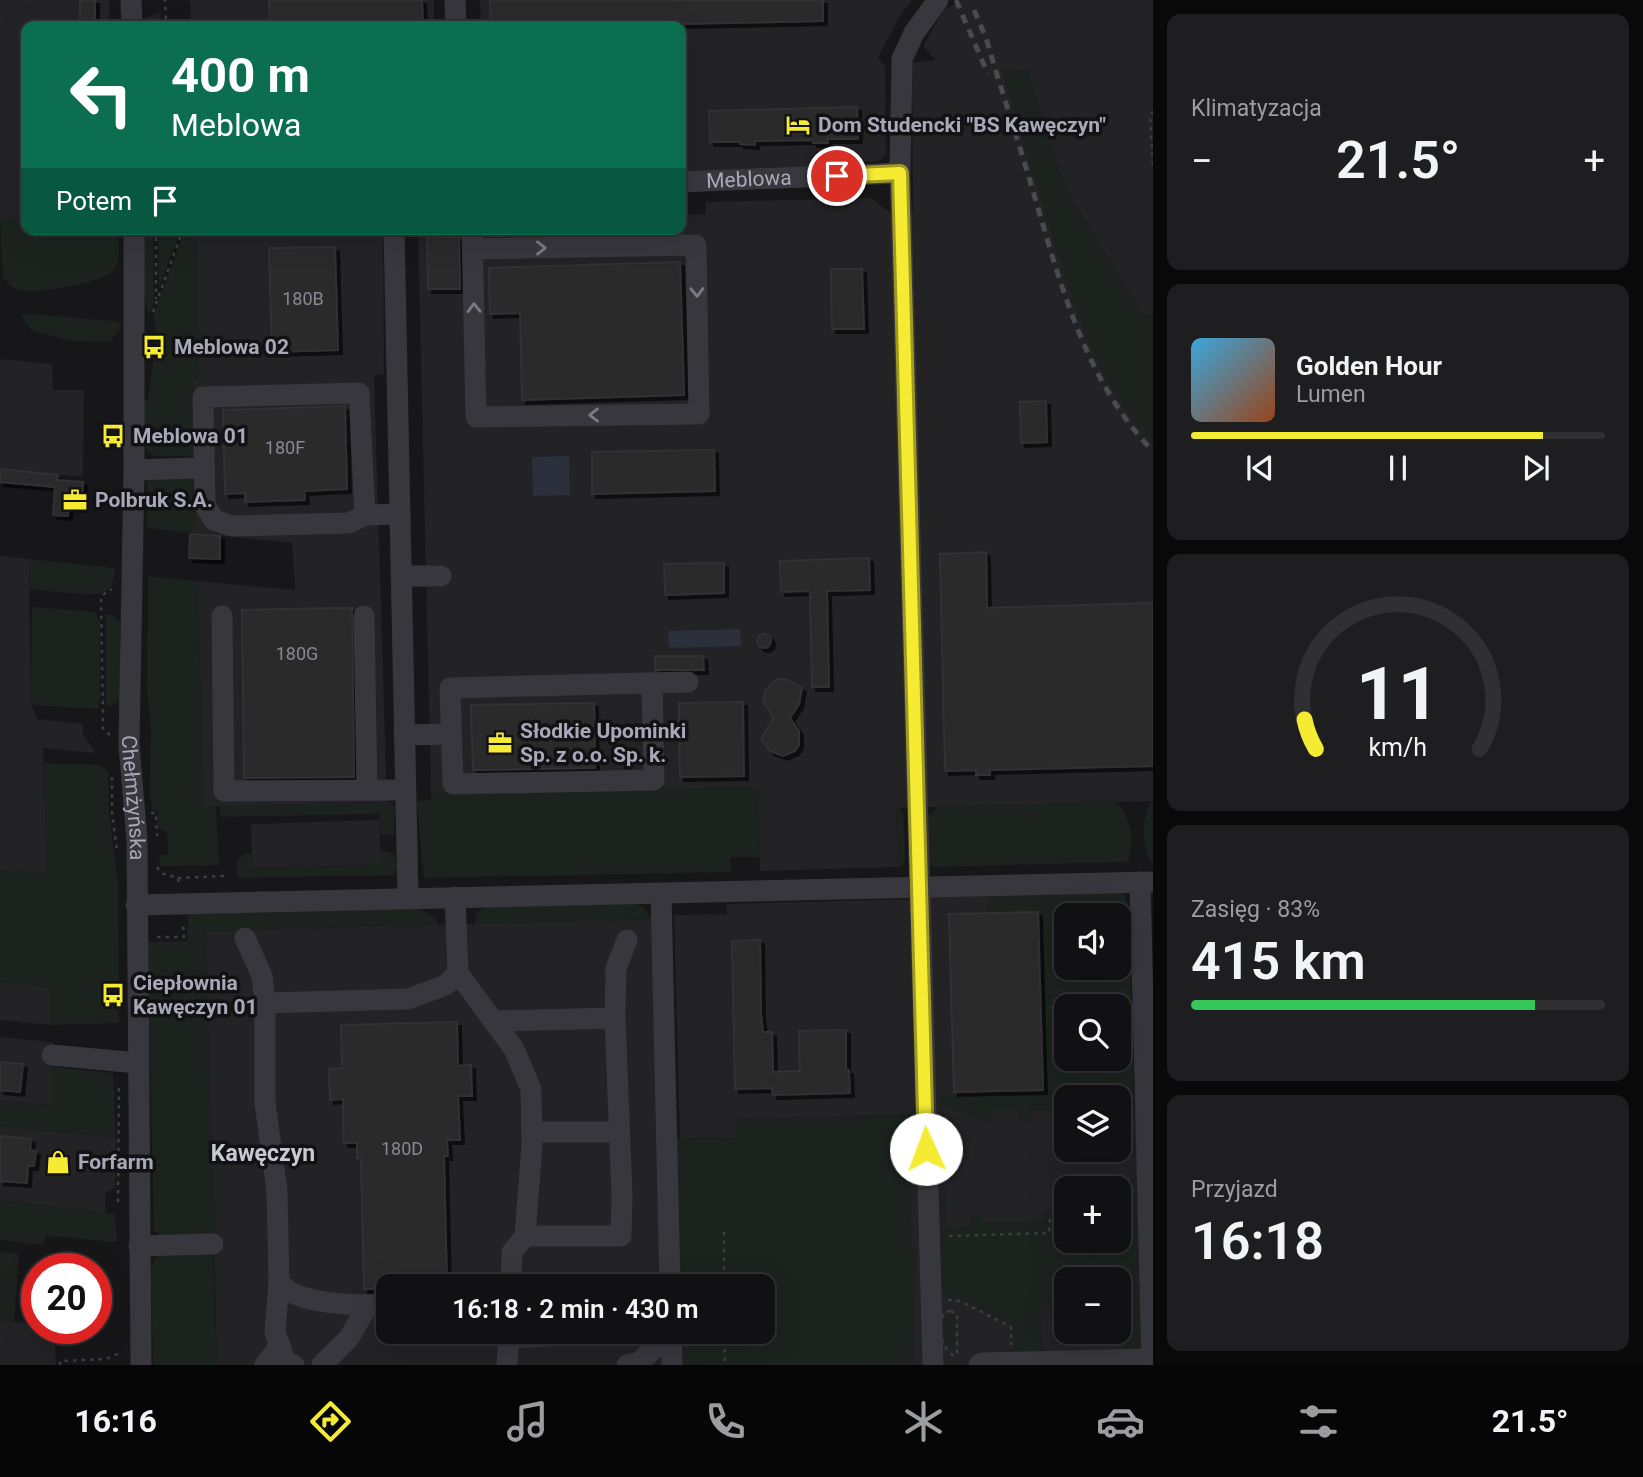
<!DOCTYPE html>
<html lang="pl">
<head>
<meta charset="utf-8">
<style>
	body { margin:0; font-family:Roboto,sans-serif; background:#1e1e20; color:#f1f3f6; height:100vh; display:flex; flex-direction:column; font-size:26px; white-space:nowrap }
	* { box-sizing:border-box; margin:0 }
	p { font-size:23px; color:#9c9d9f }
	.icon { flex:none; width:38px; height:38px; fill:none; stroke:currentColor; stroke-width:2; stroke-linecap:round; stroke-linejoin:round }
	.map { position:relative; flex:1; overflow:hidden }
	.drawer { display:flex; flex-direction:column; gap:14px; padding:14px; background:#09090a; width:490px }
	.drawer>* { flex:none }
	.banner { position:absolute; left:21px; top:21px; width:665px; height:214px; border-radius:14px; box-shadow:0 7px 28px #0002,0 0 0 2px #303032; background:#0b6e4f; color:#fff; overflow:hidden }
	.fabs { position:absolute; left:1054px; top:903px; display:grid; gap:14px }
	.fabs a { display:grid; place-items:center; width:77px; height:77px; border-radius:14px; background:#111012; box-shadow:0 7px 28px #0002,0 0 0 2px #303032; font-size:35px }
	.speed { position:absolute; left:21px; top:1253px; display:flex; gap:14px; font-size:35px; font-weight:700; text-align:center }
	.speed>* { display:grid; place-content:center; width:91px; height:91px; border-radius:50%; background:#111012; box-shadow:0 7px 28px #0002,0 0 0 2px #303032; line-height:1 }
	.speed .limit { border:10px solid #d22; background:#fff; color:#111 }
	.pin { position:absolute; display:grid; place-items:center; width:60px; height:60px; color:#fff; margin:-30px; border:4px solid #fff; border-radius:50%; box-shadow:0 2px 7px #0007 }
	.me { position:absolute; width:77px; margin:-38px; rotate:358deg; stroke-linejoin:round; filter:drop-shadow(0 0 5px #0008) }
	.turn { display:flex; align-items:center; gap:24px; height:147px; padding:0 35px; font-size:32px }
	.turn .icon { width:91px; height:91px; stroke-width:2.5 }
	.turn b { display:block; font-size:49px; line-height:60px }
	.then { display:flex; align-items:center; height:66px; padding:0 35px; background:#0003; gap:14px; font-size:26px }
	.big { font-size:52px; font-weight:600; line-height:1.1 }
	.drawer .card { flex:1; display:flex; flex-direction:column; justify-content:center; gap:10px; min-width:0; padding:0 24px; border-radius:14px; background:#1e1e20 }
	.drawer .dial { align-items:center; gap:0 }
	.dial svg { height:182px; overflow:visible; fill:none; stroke:#303032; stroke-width:7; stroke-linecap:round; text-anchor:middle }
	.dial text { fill:#f1f3f6; stroke:none }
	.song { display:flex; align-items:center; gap:21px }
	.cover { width:84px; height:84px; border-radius:10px; background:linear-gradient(135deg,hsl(200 70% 55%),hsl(20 70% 35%)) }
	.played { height:7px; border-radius:4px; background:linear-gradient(90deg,#f4eb32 85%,#303032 85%) }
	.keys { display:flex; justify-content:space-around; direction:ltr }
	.heat { display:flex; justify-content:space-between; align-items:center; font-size:38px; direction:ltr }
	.charge { height:10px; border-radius:5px; background:linear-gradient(90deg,#34c759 83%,#303032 0) }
	.trip { position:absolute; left:376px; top:1274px; width:399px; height:70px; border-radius:14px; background:#111012; box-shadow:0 7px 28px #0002,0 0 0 2px #303032; font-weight:600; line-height:70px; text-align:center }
	.dock { display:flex; height:112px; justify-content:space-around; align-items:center; background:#070607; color:#9c9d9f }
	.dock .icon { width:49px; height:49px }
	.dock .active { color:#f4eb32 }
	.dock b { font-size:32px; color:#f1f3f6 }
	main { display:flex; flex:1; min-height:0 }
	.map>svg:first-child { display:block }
	.built { fill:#232225; fill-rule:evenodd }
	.green { fill:#1c231f; fill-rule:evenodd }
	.water { fill:#2c303c }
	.building { fill:#2a292c; stroke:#313034; stroke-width:2; filter:url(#shadow) }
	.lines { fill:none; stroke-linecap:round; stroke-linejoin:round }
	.path { stroke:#3d3d44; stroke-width:2.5; stroke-dasharray:3.5 5; stroke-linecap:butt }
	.minor { stroke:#38373d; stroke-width:21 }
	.rail { stroke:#4a4a52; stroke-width:5; stroke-dasharray:9 7; stroke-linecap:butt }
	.oneway { stroke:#7b7b87 }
	.route-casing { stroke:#9f9920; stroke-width:18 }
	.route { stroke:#f4eb32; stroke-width:12 }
	.labels { text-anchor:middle; stroke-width:7; stroke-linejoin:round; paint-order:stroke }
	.number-label { font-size:18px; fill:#888894 }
	.poi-label { font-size:21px; font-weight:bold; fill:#a8a8b8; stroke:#121113; text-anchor:start }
	.street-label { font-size:21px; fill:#a8a8b8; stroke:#121113 }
	.neighbourhood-label { font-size:23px; font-weight:bold; fill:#c9c9d4; stroke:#121113 }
</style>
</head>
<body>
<main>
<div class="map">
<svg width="1153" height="1365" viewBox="0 0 1153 1365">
	<defs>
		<filter id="shadow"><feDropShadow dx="4" dy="4" stdDeviation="0" flood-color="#0009"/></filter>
	</defs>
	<rect width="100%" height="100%" fill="#171618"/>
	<g class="built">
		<path d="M0 0H109V26H26V213L7 220 0 219Z"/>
		<path d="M190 0H434V26H191Z"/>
		<path d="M480 0H912L900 16 878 57 885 67 886 153 880 161 863 162V168L681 173V26H481Z"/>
		<path d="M961 0H1153V314L1143 316 1064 185 1027 71 1002 69 1069 286 1088 338 1120 399 1153 442V801L896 808 898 867 760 871 758 787 431 793 418 229H681V215L706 214V202L871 198 889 212 913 211 912 63 936 60 923 46 944 10Z"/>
		<path d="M196 229H383L384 374 374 375 387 802 203 807 198 581 295 590 292 543 196 533 193 379 199 378Z"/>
		<path d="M0 359 52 364 53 390H84L83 477 0 469Z"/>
		<path d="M0 556 29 559 31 702 37 719 83 724V735L96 753 43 748 47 875 0 870Z"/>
		<path d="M379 820 381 864 252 868 251 824Z"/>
		<path d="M986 894 1038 912 1043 1094 947 1096 934 1099 928 896Z"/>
		<path d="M913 899 919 1115 736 1119V1137L680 1138 674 915 727 914 726 904Z"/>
		<path d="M652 919 661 1286H388V1332H662L663 1365H217L206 931Z"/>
		<path d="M0 982 50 987 51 1025 0 1020Z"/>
		<path d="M0 1037 53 1042 52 1105 0 1101Z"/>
		<path d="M1118 1104H1134L1135 1114 1146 1113 1153 1365H685L763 1332V1286L909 1226 908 1149H926L934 1106 1066 1105V1150H1118ZM1066 1188H1118V1241H1066ZM1066 1279H1118V1332H1066Z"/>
		<path d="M0 1126 116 1138 115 1187 105 1193 106 1213 0 1200Z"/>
		<path d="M0 1320 37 1324V1328H54L56 1365H0Z"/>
	</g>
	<g class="green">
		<path d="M161 12 159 26H142L147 17Z"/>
		<path d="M1002 68 1027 70 1064 185 1143 316 1153 314V442C1095 384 1072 298 1049 222 1033 170 1017 119 1002 68Z"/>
		<path d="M26 213V229H118C118 241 122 263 112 272 101 283 30 296 16 289 11 287 7 281 3 278L0 219 7 220Z"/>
		<path d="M145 229H153L154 303 149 315 142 292V238Z"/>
		<path d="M159 229H181L159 288 158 232Z"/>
		<path d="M185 229H196L199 378 193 379 195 456H155C137 449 143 417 142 401L148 400 154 355H157L154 314Z"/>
		<path d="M34 314 112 321 118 322 121 327 110 342 70 341 31 330 21 315Z"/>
		<path d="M153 477H195L196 533 147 528V481Z"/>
		<path d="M29 559 115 568C114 575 114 585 108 590 97 599 46 590 30 589Z"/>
		<path d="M148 576 198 581 203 806H216L219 865 161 866 159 863 160 855H168L167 832 158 828V811L152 809 150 795 151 728 147 691Z"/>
		<path d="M32 607 97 612V619L100 621V698L98 709 34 705 31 702Z"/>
		<path d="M106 614 113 615 120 622V700L108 707 106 701Z"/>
		<path d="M44 763 100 765 108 771 109 812 118 883 119 984H110V1005L118 1007 119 1023 51 1025 50 987 0 982V870L47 874Z"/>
		<path d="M758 787 760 857H730L731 872 424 878 417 801 431 800V793Z"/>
		<path d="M1151 801H1153V862H1151C1140 843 1142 821 1151 801Z"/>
		<path d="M392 802 395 810 394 835 380 834 379 814 220 817V806Z"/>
		<path d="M1116 802C1131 817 1135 842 1128 862L932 867 927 861 926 818 938 807Z"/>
		<path d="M896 808H900L904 817 905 861 902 867H898Z"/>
		<path d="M380 851 391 852C398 860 398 865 395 875L237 878V861L244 854H252L253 868 380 864Z"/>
		<path d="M1122 890 1129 908 1134 1104 1135 1114H1138V1150L1136 1158H1130V1108H1118V1097H1066V1110L1030 1111V1122L1019 1121 1018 1111H991V1122H985L947 1107 934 1106V1099L947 1096 1043 1093 1038 912 986 913V894ZM1066 915H1118V968H1066ZM1066 1006H1118V1059H1066Z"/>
		<path d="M620 901 642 906 652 919 475 924 477 912 489 905Z"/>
		<path d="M420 909 437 919V925L206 931 215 1235 163 1236 154 1231 147 942 187 941 188 914Z"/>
		<path d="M52 1067 113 1073 116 1138 0 1126V1101L52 1105Z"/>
		<path d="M908 1116 912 1249H916L914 1359 911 1362 678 1365 677 1332H763V1286H676L671 1138 735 1137V1119Z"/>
		<path d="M947 1135 956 1139 960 1147 956 1156 945 1161 947 1228 969 1227 972 1217 981 1212 982 1222 1044 1221 1045 1211 1066 1210V1241H1118V1209L1131 1208 1130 1171H1138L1142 1338C1139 1350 1134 1353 1123 1355L1122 1344H1052L1051 1306 1041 1307 1043 1353 1014 1354 1013 1327 960 1300 941 1296 939 1149 934 1148V1139L938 1136ZM1066 1279H1118V1332H1066Z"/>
		<path d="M0 1200 115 1214 117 1242 46 1236 43 1245 0 1240Z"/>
		<path d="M0 1252 19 1254 14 1322 0 1320Z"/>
		<path d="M213 1254 217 1365H153L151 1268 157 1256Z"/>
		<path d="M947 1313 955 1316V1352C941 1348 938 1324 947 1313Z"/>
	</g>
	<g class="water">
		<path d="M569 456 570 495 533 496 532 457Z"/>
		<path d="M740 629 741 646 669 648 668 631Z"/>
	</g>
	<g class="building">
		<rect x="80" y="0" width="15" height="26"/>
		<path d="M269 0H422L423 26H270Z"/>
		<path d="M490 0H823V21L594 26H491Z"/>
		<path d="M857 107 858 139H827L828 143H813V140L755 141V145L740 144V142H710L709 111Z"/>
		<path d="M447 231V237H459L460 289H428L427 232Z"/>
		<path d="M335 247 338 350 272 352 269 248Z"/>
		<path d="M680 262 684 395 522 400 520 313 490 314 489 268Z"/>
		<path d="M831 269H862L864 329H832Z"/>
		<path d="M1046 401 1047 442 1021 443 1020 402Z"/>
		<path d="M345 406 347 489 304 491 305 500 245 502V493L225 494 223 410Z"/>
		<path d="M714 450 715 491 592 494V452Z"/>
		<path d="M0 469 58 475 57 480 83 482 81 508 69 507 68 516 53 515 55 487 0 482Z"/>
		<path d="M190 534 220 536V559L189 558Z"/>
		<path d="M986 552 987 608 1153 603V766L990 770V775H976V770L945 771 940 554Z"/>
		<path d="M869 558 870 590 827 591 829 687H812L810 591 781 592 780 561Z"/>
		<path d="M724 563V593L665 595 664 564Z"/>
		<path d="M332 608H352L354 777 244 778 242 610Z"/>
		<circle cx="764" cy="641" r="7"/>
		<path d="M655 656H703L704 670H655Z"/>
		<path d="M781 679 788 680 802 688 799 704 790 718 799 731V745L795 751 783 756 770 751 761 739 774 717 763 702 765 691 774 681Z"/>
		<path d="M743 702 744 776 680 777 679 703Z"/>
		<path d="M594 703 595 768 473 770 471 705Z"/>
		<path d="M1038 912 1043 1090 954 1092 949 914Z"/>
		<path d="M760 940 761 1014 763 1032H772L773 1072 800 1071 799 1031 846 1030V1070H849L850 1093 773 1095 772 1088 735 1089 732 941Z"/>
		<path d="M457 1022 458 1066 471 1065 472 1096H458L460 1140H447L448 1156H444L447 1286 364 1289 361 1158H357V1143H344L343 1099 330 1100 329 1069 342 1068 341 1025Z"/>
		<path d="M0 1062 23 1064 20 1092 0 1090Z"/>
		<path d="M0 1136 31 1139 30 1150 36 1151 34 1166H28L27 1183 0 1181Z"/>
	</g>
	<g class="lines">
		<g class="path">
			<path d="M161 26 166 17 165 0"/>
			<path d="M1153 111 1150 116 1153 167"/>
			<path d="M156 229V299"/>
			<path d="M153 312 183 229"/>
			<path d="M110 735 103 729V717L101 596 112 589"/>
			<path d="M112 777V813L117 850"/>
			<path d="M151 813H156L157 836"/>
			<path d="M157 867 161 873 178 878 179 885"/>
			<path d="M178 878 226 876"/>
			<path d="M157 937H184L183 922"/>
			<path d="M118 1202 119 1084"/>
			<path d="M1118 1213H1129"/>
			<path d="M724 1232V1286"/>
			<path d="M949 1236 1049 1233 1050 1217 1054 1214H1066"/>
			<path d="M948 1300 960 1301 1011 1327V1345"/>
			<path d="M951 1311 957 1314V1354L954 1356C939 1345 938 1328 944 1312Z"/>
			<path d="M724 1332 725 1365"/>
			<path d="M60 1365V1361L106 1359 122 1352"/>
		</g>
		<g class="minor">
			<path d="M131 0 132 26"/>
			<path d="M455 0 456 26"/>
			<path id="s1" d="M681 182 900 173"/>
			<path id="s2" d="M134 229V470L129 745 137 840 141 1365"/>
			<path d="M394 229 408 897"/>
			<path d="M472 229 476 417 699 414 696 245 473 249"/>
			<path d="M134 470 195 468"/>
			<path d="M365 515 349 523 232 526 214 520 205 505 203 397 359 393 365 515 400 514"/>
			<path d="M401 576H441"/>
			<path d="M222 616 224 791 405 790"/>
			<path d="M364 616 367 790"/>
			<path d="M652 683 654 780 453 784 450 688 688 682"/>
			<path d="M404 735 451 734"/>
			<path d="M1140 882 1152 1365"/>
			<path d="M661 894 670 1286"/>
			<path d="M455 897 458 973 514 1049 531 1089 532 1145 525 1236 512 1252 511 1286"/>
			<path d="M136 905 1153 882"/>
			<path d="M245 938 262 976 265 1003"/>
			<path d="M494 1021 615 1018"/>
			<path d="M52 1055 138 1063"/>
			<path d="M532 1132H619"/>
			<path d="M525 1236H621L622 1195 615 1018 616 968 627 940"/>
			<path d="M139 1246 213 1244"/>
			<path d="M279 1282C283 1286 288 1291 292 1293 316 1304 363 1307 388 1303"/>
			<path d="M511 1284H620L643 1282"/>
			<path d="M671 1332 672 1365"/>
			<path d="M509 1338 620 1332"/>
			<path d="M265 1365 280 1345"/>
			<path d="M294 1365 285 1361 275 1332 279 1282 277 1191 265 1103V1003L408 999 446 985 458 973"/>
			<path d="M322 1365 349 1338 367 1307"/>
			<path d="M507 1365 509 1332"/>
			<path d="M627 1365 638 1363 657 1346"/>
			<path d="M933 1365 900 173 902 59 914 33 938 0"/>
			<path d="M979 1365 982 1363 1152 1359"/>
		</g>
		<g class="rail">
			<path d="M956 0 988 74"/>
			<path d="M974 10 986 38C1001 89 1018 140 1033 191 1060 282 1085 382 1153 451"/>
		</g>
	</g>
	<defs><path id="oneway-chevron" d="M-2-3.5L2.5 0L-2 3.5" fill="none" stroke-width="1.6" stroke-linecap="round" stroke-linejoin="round" transform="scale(1.75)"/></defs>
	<g class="oneway">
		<use href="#oneway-chevron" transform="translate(541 248) rotate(-1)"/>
		<use href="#oneway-chevron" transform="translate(697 292) rotate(89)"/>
		<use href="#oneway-chevron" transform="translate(474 308) rotate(-91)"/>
		<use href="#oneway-chevron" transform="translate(594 415) rotate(179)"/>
	</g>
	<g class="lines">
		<g class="route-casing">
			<path id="route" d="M837 176 900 173 926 1149"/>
		</g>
		<use href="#route" class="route"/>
	</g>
	<defs>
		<g id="hotel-bare" transform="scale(1.89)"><path d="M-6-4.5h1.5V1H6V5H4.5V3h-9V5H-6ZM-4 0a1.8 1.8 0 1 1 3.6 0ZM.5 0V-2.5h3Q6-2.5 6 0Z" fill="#f4eb32" stroke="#121113" stroke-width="2.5" paint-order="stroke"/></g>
		<g id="bus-bare" transform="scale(1.89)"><path d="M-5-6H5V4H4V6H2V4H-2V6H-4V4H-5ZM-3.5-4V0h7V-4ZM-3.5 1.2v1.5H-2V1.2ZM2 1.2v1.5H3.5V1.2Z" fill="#f4eb32" stroke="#121113" stroke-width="2.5" paint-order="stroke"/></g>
		<g id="office-bare" transform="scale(1.89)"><path d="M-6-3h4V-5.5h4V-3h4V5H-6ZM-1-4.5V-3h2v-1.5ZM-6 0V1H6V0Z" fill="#f4eb32" stroke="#121113" stroke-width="2.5" paint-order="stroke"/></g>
		<g id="shop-bare" transform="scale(1.89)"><path d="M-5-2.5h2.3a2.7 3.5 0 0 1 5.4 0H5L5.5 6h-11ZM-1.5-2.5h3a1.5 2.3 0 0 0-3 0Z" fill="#f4eb32" stroke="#121113" stroke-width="2.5" paint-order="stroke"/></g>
	</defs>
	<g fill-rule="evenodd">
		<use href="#hotel-bare" x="798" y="125"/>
		<use href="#bus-bare" x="154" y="347"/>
		<use href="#bus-bare" x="113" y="436"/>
		<use href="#office-bare" x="75" y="500"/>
		<use href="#office-bare" x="500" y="743"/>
		<use href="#bus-bare" x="113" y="995"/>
		<use href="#shop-bare" x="58" y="1162"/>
	</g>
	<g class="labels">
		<g class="number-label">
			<text x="303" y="305">180B</text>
			<text x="285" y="454">180F</text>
			<text x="297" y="660">180G</text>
			<text x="402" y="1155">180D</text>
		</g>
		<g class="poi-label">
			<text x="818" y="132">Dom Studencki "BS Kawęczyn"</text>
			<text x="174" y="354">Meblowa 02</text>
			<text x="133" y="443">Meblowa 01</text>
			<text x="95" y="507">Polbruk S.A.</text>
			<text x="520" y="738">Słodkie Upominki<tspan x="520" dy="24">Sp. z o.o. Sp. k.</tspan></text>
			<text x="133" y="990">Ciepłownia<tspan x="133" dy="24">Kawęczyn 01</tspan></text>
			<text x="78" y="1169">Forfarm</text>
		</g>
		<g class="street-label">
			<text dy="7" stroke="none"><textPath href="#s1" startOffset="68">Meblowa</textPath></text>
			<text dy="7" stroke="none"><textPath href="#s2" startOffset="569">Chełmżyńska</textPath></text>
		</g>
		<g class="neighbourhood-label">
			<text x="263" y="1161">Kawęczyn</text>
		</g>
	</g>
</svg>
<div class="fabs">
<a><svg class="icon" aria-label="sound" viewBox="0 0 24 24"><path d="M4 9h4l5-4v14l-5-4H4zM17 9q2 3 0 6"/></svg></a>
<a><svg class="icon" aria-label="search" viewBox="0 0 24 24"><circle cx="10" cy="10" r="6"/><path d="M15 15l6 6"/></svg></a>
<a><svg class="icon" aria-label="layers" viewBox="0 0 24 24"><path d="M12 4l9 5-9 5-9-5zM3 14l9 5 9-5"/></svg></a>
<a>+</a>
<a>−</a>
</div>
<div class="speed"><div class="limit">20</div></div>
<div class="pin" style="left:837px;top:176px;background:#d93025"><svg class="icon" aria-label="arrive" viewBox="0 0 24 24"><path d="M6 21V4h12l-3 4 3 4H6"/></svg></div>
<svg class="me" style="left:926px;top:1149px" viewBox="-20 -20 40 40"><circle r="19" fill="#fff"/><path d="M0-13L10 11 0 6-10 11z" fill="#f4eb32"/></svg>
<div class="trip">16:18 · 2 min · 430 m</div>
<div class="banner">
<div class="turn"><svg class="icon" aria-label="left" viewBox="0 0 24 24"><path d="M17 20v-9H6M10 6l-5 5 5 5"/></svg><div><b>400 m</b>Meblowa</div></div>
<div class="then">Potem<svg class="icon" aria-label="arrive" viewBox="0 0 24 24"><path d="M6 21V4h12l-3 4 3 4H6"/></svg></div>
</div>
</div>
<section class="drawer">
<div class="card"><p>Klimatyzacja</p>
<div class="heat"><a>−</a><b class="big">21.5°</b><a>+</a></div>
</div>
<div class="card">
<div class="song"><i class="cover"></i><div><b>Golden Hour</b><p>Lumen</p></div></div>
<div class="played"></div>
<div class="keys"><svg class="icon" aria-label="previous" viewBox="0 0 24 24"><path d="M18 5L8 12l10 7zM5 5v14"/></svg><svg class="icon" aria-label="pause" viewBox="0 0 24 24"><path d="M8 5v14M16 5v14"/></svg><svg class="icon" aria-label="next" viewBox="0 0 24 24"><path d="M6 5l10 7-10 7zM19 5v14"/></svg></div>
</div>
<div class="card dial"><svg viewBox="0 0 100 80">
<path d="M14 69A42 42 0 1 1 86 69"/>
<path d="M14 69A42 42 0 0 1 9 56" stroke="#f4eb32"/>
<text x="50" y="56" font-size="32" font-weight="700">11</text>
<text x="50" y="72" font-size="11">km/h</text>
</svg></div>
<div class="card"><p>Zasięg · 83%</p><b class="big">415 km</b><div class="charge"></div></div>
<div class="card"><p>Przyjazd</p><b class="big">16:18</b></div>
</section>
</main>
<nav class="dock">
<b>16:16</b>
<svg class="icon active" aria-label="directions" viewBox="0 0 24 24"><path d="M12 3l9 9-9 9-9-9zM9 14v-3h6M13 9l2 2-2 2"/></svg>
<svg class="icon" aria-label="music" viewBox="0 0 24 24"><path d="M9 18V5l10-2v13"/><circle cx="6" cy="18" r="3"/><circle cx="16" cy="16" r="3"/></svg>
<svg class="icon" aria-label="phone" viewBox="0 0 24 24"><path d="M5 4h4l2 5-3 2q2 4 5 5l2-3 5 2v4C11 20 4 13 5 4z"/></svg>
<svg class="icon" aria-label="climate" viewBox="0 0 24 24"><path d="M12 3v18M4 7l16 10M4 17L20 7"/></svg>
<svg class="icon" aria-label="car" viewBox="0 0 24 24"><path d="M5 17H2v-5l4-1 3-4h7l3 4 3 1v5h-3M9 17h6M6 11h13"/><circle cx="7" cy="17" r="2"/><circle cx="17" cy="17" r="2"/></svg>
<svg class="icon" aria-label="filters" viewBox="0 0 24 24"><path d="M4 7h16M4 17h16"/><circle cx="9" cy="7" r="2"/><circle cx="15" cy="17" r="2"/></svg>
<b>21.5°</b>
</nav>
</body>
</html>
